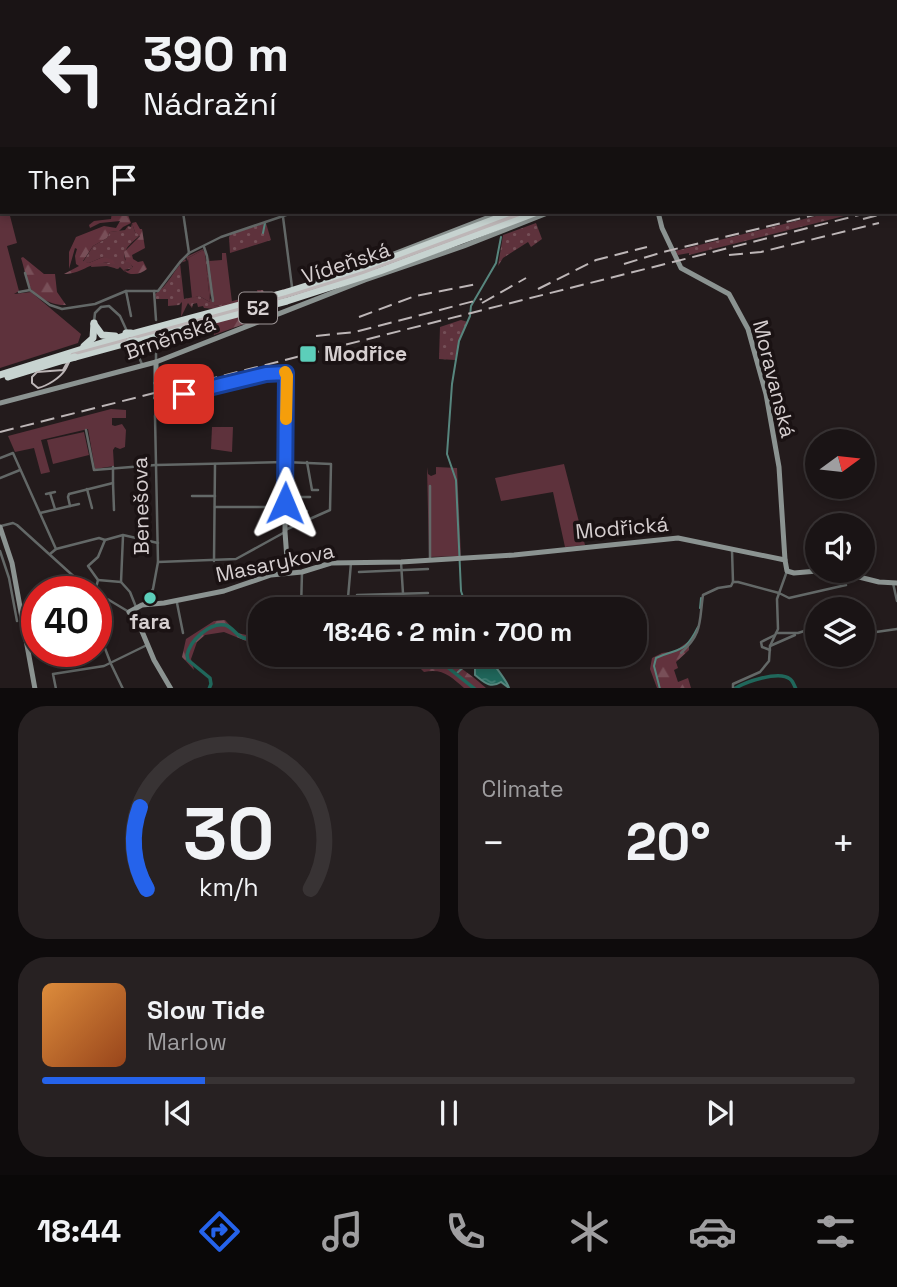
<!DOCTYPE html>
<html lang="en">
<head>
<meta charset="utf-8">
<style>
	body { margin:0; font-family:"Space Grotesk",sans-serif; background:#272122; color:#f1f3f6; height:100vh; display:flex; flex-direction:column; font-size:26px; white-space:nowrap }
	* { box-sizing:border-box; margin:0 }
	p { font-size:23px; color:#9f9ea0 }
	.icon { flex:none; width:38px; height:38px; fill:none; stroke:currentColor; stroke-width:2; stroke-linecap:round; stroke-linejoin:round }
	.map { position:relative; height:688px; overflow:hidden }
	.details { display:flex; flex-direction:column; gap:18px; padding:18px; background:#0e0b0c; flex:1 }
	.details>* { flex:none }
	.guide { position:absolute; left:0px; top:0px; width:898px; height:214px; box-shadow:0 4px 10px #0003,0 0 0 2px #383334; background:#1a1415; color:#f1f3f6; overflow:hidden }
	.needle { width:46px; rotate:75deg }
	.controls { position:absolute; left:805px; top:429px; display:grid; gap:14px }
	.controls a { display:grid; place-items:center; width:70px; height:70px; border-radius:50%; background:#1a1415; box-shadow:0 4px 10px #0003,0 0 0 2px #383334; font-size:35px }
	.speed { position:absolute; left:21px; top:576px; display:flex; gap:14px; font-size:35px; font-weight:700; text-align:center }
	.speed>* { display:grid; place-content:center; width:91px; height:91px; border-radius:50%; background:#1a1415; box-shadow:0 4px 10px #0003,0 0 0 2px #383334; line-height:1 }
	.speed .limit { border:10px solid #d22; background:#fff; color:#111 }
	.pin { position:absolute; display:grid; place-items:center; width:60px; height:60px; color:#fff; margin:-30px; border-radius:14px; box-shadow:0 4px 10px #0006 }
	.me { position:absolute; width:77px; margin:-38px; rotate:1deg; stroke-linejoin:round; filter:drop-shadow(0 0 5px #0008) }
	.turn { display:flex; align-items:center; gap:24px; height:147px; padding:0 28px; font-size:32px }
	.turn .icon { width:91px; height:91px; stroke-width:2.5 }
	.turn b { display:block; font-size:49px; line-height:60px }
	.then { display:flex; align-items:center; height:66px; padding:0 28px; background:#0003; gap:14px; font-size:26px }
	.big { font-size:52px; font-weight:700; line-height:1.1 }
	.details .tile { flex:1; display:flex; flex-direction:column; justify-content:center; gap:10px; min-width:0; padding:0 24px; border-radius:28px; background:#272122 }
	.details .dial { align-items:center; gap:0 }
	.dial svg { height:182px; overflow:visible; fill:none; stroke:#383334; stroke-width:7; stroke-linecap:round; text-anchor:middle }
	.dial text { fill:#f1f3f6; stroke:none }
	.song { display:flex; align-items:center; gap:21px }
	.cover { width:84px; height:84px; border-radius:10px; background:linear-gradient(135deg,hsl(30 70% 55%),hsl(20 70% 35%)) }
	.played { height:7px; border-radius:4px; background:linear-gradient(90deg,#2563eb 20%,#383334 20%) }
	.keys { display:flex; justify-content:space-around; direction:ltr }
	.heat { display:flex; justify-content:space-between; align-items:center; font-size:38px; direction:ltr }
	.details .tiles { flex:1; display:grid; gap:18px; grid-template-columns:1fr 1fr }
	.tile:last-child { grid-column:span 2 }
	.trip { position:absolute; left:248px; top:597px; width:399px; height:70px; border-radius:28px; background:#1a1415; box-shadow:0 4px 10px #0003,0 0 0 2px #383334; font-weight:700; line-height:70px; text-align:center }
	.menu { display:flex; height:112px; justify-content:space-around; align-items:center; background:#0a0808; color:#9f9ea0 }
	.menu .icon { width:49px; height:49px }
	.menu .current { color:#2563eb }
	.menu b { font-size:32px; color:#f1f3f6 }
	.map>svg:first-child { display:block }
	.grass { fill:url(#grass-dots) }
	.forest { fill:url(#forest-firs) }
	.garden { fill:#5e323c }
	.water { fill:url(#water-ripples); stroke:#57867e; stroke-width:2 }
	.lines { fill:none; stroke-linecap:round; stroke-linejoin:round }
	.stream { stroke:#57867e; stroke-width:2 }
	.canal { stroke:#20675b; stroke-width:3.5 }
	.street { stroke:#636867; stroke-width:2.5 }
	.secondary { stroke:#8b9391; stroke-width:5 }
	.highway { stroke:#c7d3d0; stroke-width:7 }
	.tram { stroke:#bdb6b7; stroke-width:2 }
	.rail { stroke:#bdb6b7; stroke-width:2; stroke-dasharray:14 7; stroke-linecap:butt }
	.secondary-bridge { stroke:#8b9391; stroke-width:5 }
	.highway-bridge { stroke:#c7d3d0; stroke-width:7 }
	.route-casing { stroke:#184099; stroke-width:18 }
	.route { stroke:#2563eb; stroke-width:12 }
	.slow { stroke:#f59e0b; stroke-width:12 }
	.poi-dot { fill:#5cceba; stroke:#1a1213; stroke-width:2.5 }
	.labels { text-anchor:middle; stroke-width:7; stroke-linejoin:round; paint-order:stroke }
	.shield { fill:#1a1213; stroke:#9e9697; stroke-width:2 }
	.shield-label { font-size:19px; font-weight:bold; fill:#d6cfd0 }
	.street-label { font-size:21px; fill:#d6cfd0; stroke:#1a1213 }
	.poi-label { font-size:21px; font-weight:bold; fill:#d6cfd0; stroke:#1a1213; text-anchor:start }
</style>
</head>
<body>
<div class="map">
<svg width="897" height="689" viewBox="0 0 897 689">
	<defs>
		<pattern id="grass-dots" width="8" height="8" patternUnits="userSpaceOnUse" patternTransform="scale(1.75)"><rect width="8" height="8" fill="#5e323c"/><path d="M2 2h.1M6 6h.1" fill="none" stroke="#744f57" stroke-width="1.8" stroke-linecap="round"/></pattern>
		<pattern id="forest-firs" width="22" height="20" patternUnits="userSpaceOnUse" patternTransform="scale(1.75)"><rect width="22" height="20" fill="#62323d"/><path d="M5 1l3.5 6h-7zM16 11l3.5 6h-7z" fill="#784f58"/></pattern>
		<pattern id="water-ripples" width="26" height="14" patternUnits="userSpaceOnUse" patternTransform="scale(1.75)"><rect width="26" height="14" fill="#20675b"/><path d="M2 4q2-2 4 0t4 0M15 11q2-2 4 0t4 0" fill="none" stroke="#407c72"/></pattern>
	</defs>
	<rect width="100%" height="100%" fill="#231b1c"/>
	<g class="grass">
		<path d="M832 212H860L689 255V253L678 255 675 251Z"/>
		<path d="M132 223 135 232 140 235C133 243 122 247 125 260L130 262 133 268 124 270 125 272 120 267 118 269 107 266 91 267 92 263H111L103 257 89 263 83 262 93 246 107 238 110 232 125 230 128 226 131 227Z"/>
		<path d="M266 223 271 240 230 253 229 237 231 234Z"/>
		<path d="M536 223 542 239 531 247 528 242 503 258 498 266 503 235Z"/>
		<path d="M203 249 208 265 209 257 214 301 211 293 210 298 215 306 258 294 257 290H263L264 293 259 297 288 288 286 290 215 309 204 308 203 306 198 307 197 303 193 304 192 308 188 303 181 317 182 302 179 305 168 306V299H156L155 294C169 285 174 269 185 259L186 261 180 263 184 299 199 296 210 302 205 253 203 250 188 258V261L186 257Z"/>
		<path d="M461 320 468 322 460 338 455 360 439 359 440 327Z"/>
	</g>
	<g class="forest">
		<path d="M112 212H127L131 223 123 227 119 231 110 232 107 238 93 246 83 261 89 263 103 257 113 260 115 264C92 258 84 274 64 274L79 266 76 264 75 256 77 249 75 248 69 269V252L76 237 104 226 116 228 120 221 100 223 90 228 89 225 94 221 111 219Z"/>
		<path d="M136 222 140 229H142L145 248 132 255 133 259 138 262 143 261 147 269C141 274 130 277 124 270L128 271 133 267 129 262H126L124 252 140 236 135 232 132 223Z"/>
		<path d="M23 257 44 274H55L57 292 66 305C54 306 36 298 30 287 26 279 24 267 21 258Z"/>
		<path d="M253 312 254 315 246 318 247 323 214 335 211 323Z"/>
		<path d="M225 620 237 633 261 638V647L224 632 205 635 197 642 191 659 194 670 182 657 186 639 214 621Z"/>
		<path d="M689 641V650L676 662 678 668 674 670 678 682 688 678 691 688H657L650 669 652 658 662 653 675 651Z"/>
		<path d="M417 655C445 653 465 670 486 688H464C451 677 443 668 424 672L417 665Z"/>
	</g>
	<g class="garden">
		<path d="M0 202H2V212H9L17 243 7 246 19 291 14 294 31 292 81 334 78 343 0 368Z"/>
		<path d="M203 250 205 253 210 302 199 296 192 298 188 258Z"/>
		<path d="M222 253H226L232 302 215 306 212 303 214 301 209 261 222 260Z"/>
		<path d="M111 409 126 410V418H112V425L115 426 122 424 126 430 125 447 120 449 115 447 113 450 114 466 95 469 88 429 41 440 50 472 41 474 34 448 15 452 8 436Z"/>
		<path d="M212 427H233L232 452 211 449Z"/>
		<path d="M84 432 89 455 53 464 47 440Z"/>
		<path d="M564 464 585 545 565 547 553 492 501 501 495 478Z"/>
		<path d="M427 467 428 474 431 476 436 474V467L457 468 461 556 429 557Z"/>
	</g>
	<path class="water" d="M487 657C492 661 508 683 509 688L501 682C490 689 484 682 475 675V666L481 659Z"/>
	<g class="lines">
		<g class="stream">
			<path d="M544 0 545 2"/>
			<path d="M263 233 265 223"/>
			<path d="M700 608 701 598"/>
			<path d="M467 609 461 591 456 480 447 454 452 384 459 341 470 316 471 306 496 263 501 237"/>
			<path d="M457 673 478 654"/>
			<path d="M660 689 654 666 656 658C680 647 684 655 698 627"/>
		</g>
		<g class="canal">
			<path d="M420 654 425 659 441 662 475 689"/>
			<path d="M209 689 211 684 210 678 188 660 187 655C190 641 209 622 225 625 233 627 236 636 244 638 251 640 254 637 261 641"/>
			<path d="M734 689C745 682 779 670 790 679 793 681 794 685 796 689"/>
		</g>
		<g class="street">
			<path d="M748 2 761 0"/>
			<path d="M896 34H897"/>
			<path d="M183 212 189 253"/>
			<path d="M401 212 402 214"/>
			<path d="M283 217 292 287"/>
			<path d="M204 247 207 256 213 301"/>
			<path d="M25 273 30 290"/>
			<path d="M126 291 131 316"/>
			<path d="M154 291 156 320"/>
			<path d="M19 292 30 290 50 305 62 309 95 304 126 291H158L180 262 189 253 221 237 295 212"/>
			<path d="M101 307 109 306 120 316 142 364"/>
			<path d="M94 322 95 313 101 307"/>
			<path d="M156 362V340"/>
			<path d="M86 430 94 470 156 465 285 462 331 464 330 510 285 530"/>
			<path d="M0 458 13 453 56 549"/>
			<path d="M307 462 312 490H318"/>
			<path d="M0 478 20 470"/>
			<path d="M113 483 114 510"/>
			<path d="M430 486V560"/>
			<path d="M87 489 92 508"/>
			<path d="M50 493 55 509"/>
			<path d="M46 494 55 492"/>
			<path d="M192 496H215"/>
			<path d="M285 497H310"/>
			<path d="M70 506 79 504"/>
			<path d="M215 507H285"/>
			<path d="M285 512 307 511"/>
			<path d="M40 513 70 506 68 497 69 494 113 483V467"/>
			<path d="M1 526 13 523 17 525 91 592"/>
			<path d="M732 550 733 582"/>
			<path d="M0 551 9 578 17 621"/>
			<path d="M50 554 56 549 99 538 105 540 123 535 158 543"/>
			<path d="M214 561 215 464"/>
			<path d="M158 562 236 559 285 532"/>
			<path d="M401 562 404 609"/>
			<path d="M359 572 428 569"/>
			<path d="M98 580 121 582 130 592 136 607"/>
			<path d="M121 582 123 536"/>
			<path d="M893 583 897 601"/>
			<path d="M95 592 98 580 88 566 98 557 105 540"/>
			<path d="M96 595 109 600 129 612"/>
			<path d="M357 595 428 593"/>
			<path d="M177 603 183 633"/>
			<path d="M143 604 153 589 158 562 155 416 158 401"/>
			<path d="M301 609 302 572"/>
			<path d="M347 609 351 563"/>
			<path d="M843 609 846 605"/>
			<path d="M29 619 37 617"/>
			<path d="M96 625 111 664 123 689"/>
			<path d="M876 632 897 629"/>
			<path d="M776 633H798L817 627"/>
			<path d="M770 646 795 635"/>
			<path d="M770 650 762 647 761 642 775 635"/>
			<path d="M681 653C703 633 699 622 703 595L718 588 731 586 733 582H738L779 593 789 598 846 585"/>
			<path d="M826 662 836 654"/>
			<path d="M56 689 53 674 104 666 147 645"/>
			<path d="M733 689V684L760 672 769 661 770 646 778 629 777 599 787 571"/>
		</g>
		<g class="secondary">
			<path d="M613 0V2"/>
			<path d="M896 57H897"/>
			<path d="M658 212 662 228 681 268 729 294 748 329 766 394 779 467 785 560 787 571 794 573 829 570"/>
			<path d="M381 259 502 212"/>
			<path d="M156 383V362"/>
			<path d="M156 398 159 402C168 402 176 397 184 394 208 387 264 370 286 373L285 532 288 573"/>
			<path d="M0 403 156 362 365 280 464 246 550 212"/>
			<path d="M0 527 12 563 35 689"/>
			<path d="M831 570 879 582 897 583"/>
			<path d="M171 689 154 660 141 629 129 612 142 605 164 603 224 591 271 575 302 572 331 563 401 562 514 555 678 538 785 560"/>
		</g>
		<g class="highway">
			<path d="M896 62H897"/>
			<path d="M896 72 897 71"/>
			<path d="M94 324 102 335 115 336"/>
			<path d="M132 334 284 293 373 265 514 212"/>
			<path d="M135 341 287 301 380 271 537 212"/>
			<path d="M84 346 93 338 94 323"/>
			<path d="M75 357 130 342"/>
			<path d="M0 375 127 335"/>
			<path d="M8 377 64 360"/>
		</g>
		<g class="tram">
			<path d="M896 67H897"/>
			<path d="M523 212 363 272 286 296 72 354 63 370 37 372 32 377V383L38 388C47 386 60 378 65 370 69 364 69 359 75 354L286 297 363 273 527 212"/>
		</g>
		<g class="rail">
			<path d="M896 149H897"/>
			<path d="M896 194H897"/>
			<path d="M863 219 890 212"/>
			<path d="M729 255 761 252 879 223"/>
			<path d="M624 264 663 252 827 212"/>
			<path d="M538 289 596 260 647 247"/>
			<path d="M482 303 526 278"/>
			<path d="M359 317 415 296 477 284"/>
			<path d="M316 336 355 332 482 299"/>
			<path d="M0 432 871 212"/>
		</g>
		<path class="secondary-bridge" d="M156 383V398"/>
		<g class="highway-bridge">
			<path d="M126 333H131"/>
			<path d="M130 342 135 341"/>
			<path d="M64 360 75 357"/>
		</g>
	</g>
	<g class="lines">
		<g class="route-casing">
			<path id="route" d="M184 394 266 374 286 373 285 503"/>
		</g>
		<use href="#route" class="route"/>
		<path class="slow" d="M285 372 287 376 286 419"/>
	</g>
	<g class="poi-dot">
		<rect x="299" y="345" width="18" height="18" rx="3.5"/>
		<circle cx="150" cy="598" r="7"/>
	</g>
	<g class="labels">
		<rect class="shield" x="239" y="292.5" width="38" height="31" rx="5"/>
		<g class="shield-label">
			<text x="258" y="315">52</text>
		</g>
		<g class="street-label">
			<text transform="translate(346 263) rotate(-18)" y="7">Vídeňská</text>
			<text transform="translate(170 338) rotate(-19)" y="7">Brněnská</text>
			<text transform="translate(774 379) rotate(76)" y="7">Moravanská</text>
			<text transform="translate(141 506) rotate(-91)" y="7">Benešova</text>
			<text transform="translate(622 528) rotate(-5)" y="7">Modřická</text>
			<text transform="translate(275 563) rotate(-12)" y="7">Masarykova</text>
		</g>
		<g class="poi-label">
			<text x="324" y="361">Modřice</text>
			<text x="150" y="629" text-anchor="middle">fara</text>
		</g>
	</g>
</svg>
<div class="controls">
<a><svg class="needle" viewBox="-14 -14 28 28"><path d="M0-13l5 13h-10z" fill="#e53935"/><path d="M0 13l5-13h-10z" fill="#9f9ea0"/></svg></a>
<a><svg class="icon" aria-label="sound" viewBox="0 0 24 24"><path d="M4 9h4l5-4v14l-5-4H4zM17 9q2 3 0 6"/></svg></a>
<a><svg class="icon" aria-label="layers" viewBox="0 0 24 24"><path d="M12 4l9 5-9 5-9-5zM3 14l9 5 9-5"/></svg></a>
</div>
<div class="speed"><div class="limit">40</div></div>
<div class="pin" style="left:184px;top:394px;background:#d93025"><svg class="icon" aria-label="arrive" viewBox="0 0 24 24"><path d="M6 21V4h12l-3 4 3 4H6"/></svg></div>
<svg class="me" style="left:285px;top:503px" viewBox="-20 -20 40 40"><path d="M0-17L14 15 0 8-14 15z" fill="#2563eb" stroke="#fff" stroke-width="4"/></svg>
<div class="trip">18:46 · 2 min · 700 m</div>
<div class="guide">
<div class="turn"><svg class="icon" aria-label="left" viewBox="0 0 24 24"><path d="M17 20v-9H6M10 6l-5 5 5 5"/></svg><div><b>390 m</b>Nádražní</div></div>
<div class="then">Then<svg class="icon" aria-label="arrive" viewBox="0 0 24 24"><path d="M6 21V4h12l-3 4 3 4H6"/></svg></div>
</div>
</div>
<section class="details">
<div class="tiles">
<div class="tile dial"><svg viewBox="0 0 100 80">
<path d="M14 69A42 42 0 1 1 86 69"/>
<path d="M14 69A42 42 0 0 1 11 33" stroke="#2563eb"/>
<text x="50" y="56" font-size="32" font-weight="700">30</text>
<text x="50" y="72" font-size="11">km/h</text>
</svg></div>
<div class="tile"><p>Climate</p>
<div class="heat"><a>−</a><b class="big">20°</b><a>+</a></div>
</div>
<div class="tile">
<div class="song"><i class="cover"></i><div><b>Slow Tide</b><p>Marlow</p></div></div>
<div class="played"></div>
<div class="keys"><svg class="icon" aria-label="previous" viewBox="0 0 24 24"><path d="M18 5L8 12l10 7zM5 5v14"/></svg><svg class="icon" aria-label="pause" viewBox="0 0 24 24"><path d="M8 5v14M16 5v14"/></svg><svg class="icon" aria-label="next" viewBox="0 0 24 24"><path d="M6 5l10 7-10 7zM19 5v14"/></svg></div>
</div>
</div>
</section>
<nav class="menu">
<b>18:44</b>
<svg class="icon current" aria-label="directions" viewBox="0 0 24 24"><path d="M12 3l9 9-9 9-9-9zM9 14v-3h6M13 9l2 2-2 2"/></svg>
<svg class="icon" aria-label="music" viewBox="0 0 24 24"><path d="M9 18V5l10-2v13"/><circle cx="6" cy="18" r="3"/><circle cx="16" cy="16" r="3"/></svg>
<svg class="icon" aria-label="phone" viewBox="0 0 24 24"><path d="M5 4h4l2 5-3 2q2 4 5 5l2-3 5 2v4C11 20 4 13 5 4z"/></svg>
<svg class="icon" aria-label="climate" viewBox="0 0 24 24"><path d="M12 3v18M4 7l16 10M4 17L20 7"/></svg>
<svg class="icon" aria-label="car" viewBox="0 0 24 24"><path d="M5 17H2v-5l4-1 3-4h7l3 4 3 1v5h-3M9 17h6M6 11h13"/><circle cx="7" cy="17" r="2"/><circle cx="17" cy="17" r="2"/></svg>
<svg class="icon" aria-label="filters" viewBox="0 0 24 24"><path d="M4 7h16M4 17h16"/><circle cx="9" cy="7" r="2"/><circle cx="15" cy="17" r="2"/></svg>
</nav>
</body>
</html>
